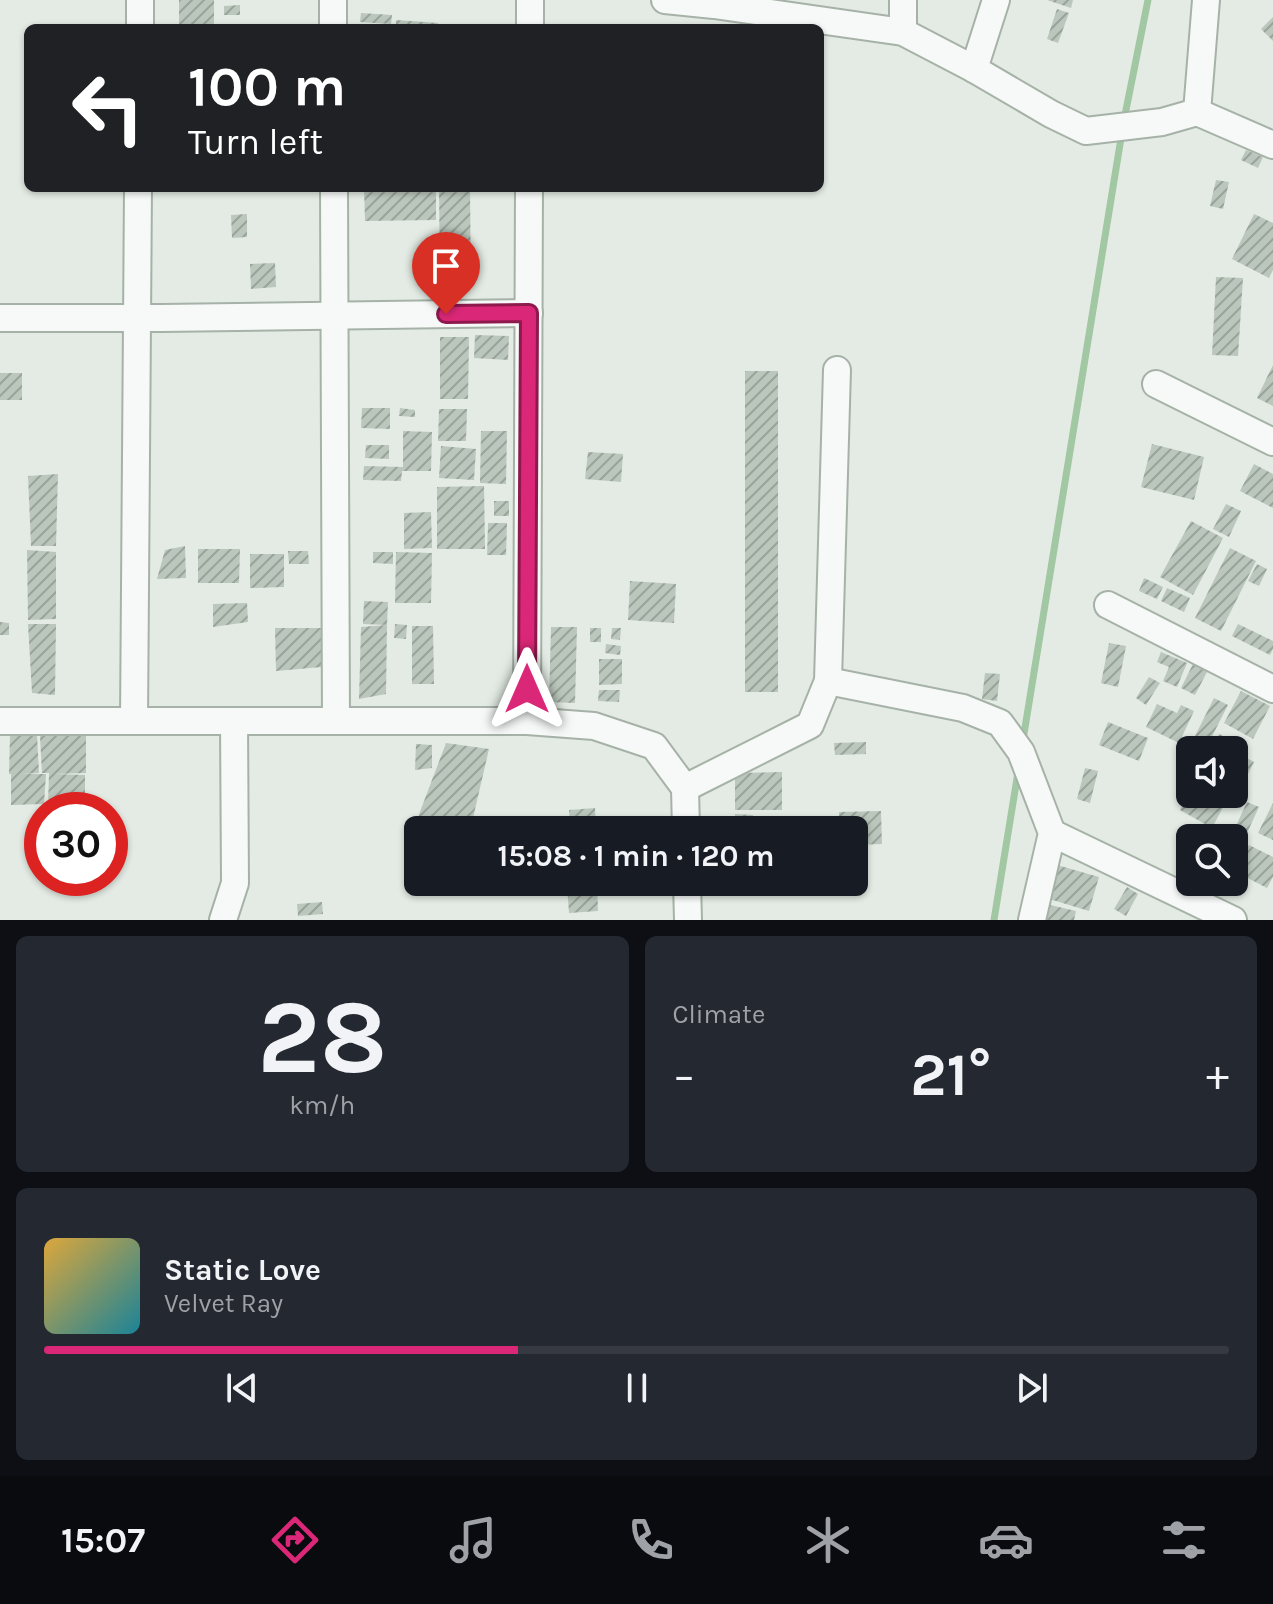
<!DOCTYPE html>
<html lang="en">
<head>
<meta charset="utf-8">
<style>
	body { margin:0; font-family:Karla,sans-serif; background:#242831; color:#f1f3f6; height:100vh; display:flex; flex-direction:column; font-size:30px; white-space:nowrap }
	* { box-sizing:border-box; margin:0 }
	p { font-size:26px; color:#9ea1a6 }
	.icon { flex:none; width:44px; height:44px; fill:none; stroke:currentColor; stroke-width:2; stroke-linecap:round; stroke-linejoin:round }
	.map { position:relative; height:920px; overflow:hidden }
	.panel { display:flex; flex-direction:column; gap:16px; padding:16px; background:#0d0f14; flex:1 }
	.panel>* { flex:none }
	.banner { position:absolute; left:24px; top:24px; width:800px; height:168px; border-radius:12px; box-shadow:0 2px 6px #0004; background:#202124; color:#fff; overflow:hidden }
	.tools { position:absolute; left:1176px; top:736px; display:grid; gap:16px }
	.tools a { display:grid; place-items:center; width:72px; height:72px; border-radius:12px; background:#171b24; box-shadow:0 2px 6px #0004; font-size:40px }
	.speed { position:absolute; left:24px; top:792px; display:flex; gap:16px; font-size:40px; font-weight:700; text-align:center }
	.speed>* { display:grid; place-content:center; width:104px; height:104px; border-radius:50%; background:#171b24; box-shadow:0 2px 6px #0004; line-height:1 }
	.speed .limit { border:12px solid #d22; background:#fff; color:#111 }
	.pin { position:absolute; display:grid; place-items:center; width:68px; height:68px; color:#fff; margin:-82px -34px; border-radius:50% 50% 50% 0; rotate:-45deg; box-shadow:0 0 8px #0007 }
	.pin .icon { rotate:45deg }
	.me { position:absolute; width:88px; margin:-44px; rotate:0deg; stroke-linejoin:round; filter:drop-shadow(0 0 6px #0008) }
	.turn { display:flex; align-items:center; gap:28px; height:168px; padding:0 32px; font-size:36px }
	.turn .icon { width:104px; height:104px; stroke-width:2.5 }
	.turn b { display:block; font-size:56px; line-height:68px }
	.big { font-size:60px; font-weight:700; line-height:1.1 }
	.panel .tile { flex:1; display:flex; flex-direction:column; justify-content:center; gap:12px; min-width:0; padding:0 28px; border-radius:12px; background:#242831 }
	.panel .dial { align-items:center; gap:0 }
	.dial b { font-size:104px; line-height:1 }
	.song { display:flex; align-items:center; gap:24px }
	.cover { width:96px; height:96px; border-radius:12px; background:linear-gradient(135deg,hsl(40 70% 55%),hsl(190 70% 35%)) }
	.played { height:8px; border-radius:4px; background:linear-gradient(90deg,#db2777 40%,#363941 40%) }
	.keys { display:flex; justify-content:space-around; direction:ltr }
	.heat { display:flex; justify-content:space-between; align-items:center; font-size:44px; direction:ltr }
	.panel .tiles { flex:1; display:grid; gap:16px; grid-template-columns:1fr 1fr }
	.tile:last-child { grid-column:span 2 }
	.trip { position:absolute; left:404px; top:816px; width:464px; height:80px; border-radius:12px; background:#171b24; box-shadow:0 2px 6px #0004; font-weight:700; line-height:80px; text-align:center }
	.tab-bar { display:flex; height:128px; justify-content:space-around; align-items:center; background:#090b0e; color:#9ea1a6 }
	.tab-bar .icon { width:56px; height:56px }
	.tab-bar .on { color:#db2777 }
	.tab-bar b { font-size:36px; color:#f1f3f6 }
	.map>svg:first-child { display:block }
	.lines { fill:none; stroke-linecap:round; stroke-linejoin:round }
	.stream { stroke:#a2c7a3; stroke-width:7 }
	.building { fill:url(#building-hatch) }
	.minor-casing { stroke:#a6b2a7; stroke-width:30 }
	.minor { stroke:#f6f9f7; stroke-width:26 }
	.route-casing { stroke:#8e194d; stroke-width:20 }
	.route { stroke:#db2777; stroke-width:14 }
</style>
</head>
<body>
<div class="map">
<svg width="1273" height="920" viewBox="0 0 1273 920">
	<defs>
		<pattern id="building-hatch" width="6" height="6" patternUnits="userSpaceOnUse" patternTransform="scale(2)"><rect width="6" height="6" fill="#bbc7bd"/><path d="M-1 1l2-2M0 6l6-6M5 7l2-2" fill="none" stroke="#98a39a"/></pattern>
	</defs>
	<rect width="100%" height="100%" fill="#e4ebe4"/>
	<g class="lines">
		<g class="stream">
			<path d="M1124 120 1148 0"/>
			<path d="M1023 740 1122 132"/>
			<path d="M994 920 1018 772"/>
		</g>
	</g>
	<g class="building">
		<rect x="179" y="0" width="35" height="28"/>
		<path d="M1047 0H1073L1071 8Z"/>
		<path d="M240 5V15H224V6Z"/>
		<path d="M1057 9 1069 13 1058 43 1047 39Z"/>
		<path d="M361 13 392 15 391 24 360 22Z"/>
		<path d="M1273 17V41L1261 29Z"/>
		<path d="M396 20 438 23 437 28H396Z"/>
		<path d="M1246 150 1263 157 1258 168 1241 160Z"/>
		<path d="M1216 180 1229 182 1223 209 1210 206Z"/>
		<path d="M364 188H436V220L365 221Z"/>
		<path d="M439 188H470L471 285H440Z"/>
		<path d="M247 214V237L232 238 231 215Z"/>
		<path d="M1254 214 1273 223V270L1269 278 1232 259Z"/>
		<path d="M275 263 276 287 251 289 250 264Z"/>
		<path d="M1216 277 1243 278 1238 356 1212 355Z"/>
		<path d="M475 335 509 336 508 360 474 358Z"/>
		<path d="M440 337H469L468 399H440Z"/>
		<path d="M1273 365V406L1257 398Z"/>
		<rect x="745" y="371" width="33" height="321"/>
		<rect x="0" y="373" width="22" height="27"/>
		<path d="M362 408H390V429L361 428Z"/>
		<path d="M400 408 415 410V417L399 416Z"/>
		<path d="M439 409H467L466 441H438Z"/>
		<path d="M403 431 432 432 431 471H402L401 481 363 480 364 466 403 467Z"/>
		<path d="M481 431H507L506 484 480 483Z"/>
		<path d="M1152 444 1204 457 1194 500 1141 487Z"/>
		<path d="M366 445H389V459L365 458Z"/>
		<path d="M441 446 476 449 474 480 439 478Z"/>
		<path d="M588 452 623 454 621 482 585 479Z"/>
		<path d="M1254 464 1273 474V508L1240 491Z"/>
		<path d="M58 474 56 546H31L28 476Z"/>
		<path d="M484 486 485 549H437V487Z"/>
		<rect x="494" y="501" width="15" height="15"/>
		<path d="M1226 504 1241 511 1229 537 1213 529Z"/>
		<path d="M431 512 432 548 404 549V513Z"/>
		<path d="M1191 521 1223 538 1193 595 1160 577Z"/>
		<path d="M488 523H507L506 555H487Z"/>
		<path d="M185 546 186 578 157 579 165 550Z"/>
		<path d="M1230 548 1256 561 1221 631 1195 618Z"/>
		<path d="M198 549H240L239 583H198Z"/>
		<path d="M27 550 56 552V619L28 620Z"/>
		<path d="M288 551H308L309 564H289Z"/>
		<path d="M373 552H393V564L373 563Z"/>
		<path d="M396 552 432 553 431 603H395Z"/>
		<path d="M250 554H284V587L250 588Z"/>
		<path d="M1257 564 1267 569 1259 586 1248 581Z"/>
		<path d="M1144 578 1163 587 1157 599 1139 591Z"/>
		<path d="M630 581 676 584 674 623 628 620Z"/>
		<path d="M1167 588 1190 598 1184 612 1161 601Z"/>
		<path d="M364 601 388 602 387 625 363 624Z"/>
		<path d="M247 603 248 622 213 627V604Z"/>
		<path d="M0 622 9 623V635H0Z"/>
		<path d="M28 624H56L55 695 32 693Z"/>
		<path d="M395 624 407 625 406 639 394 638Z"/>
		<path d="M1238 624 1273 641V649L1270 655 1232 636Z"/>
		<path d="M387 625 386 694 359 699 361 627Z"/>
		<path d="M412 626H433L434 684H412Z"/>
		<path d="M551 627H577L575 703 549 702Z"/>
		<path d="M275 628H321L322 667 276 671Z"/>
		<rect x="590" y="628" width="11" height="14"/>
		<path d="M612 628H621L620 640 611 639Z"/>
		<path d="M1109 643 1126 646 1118 687 1101 683Z"/>
		<path d="M606 644 621 646 620 655 605 653Z"/>
		<path d="M1161 652 1187 663 1177 687 1163 681 1169 667 1157 662Z"/>
		<path d="M599 659H622V684L599 685Z"/>
		<path d="M1193 664 1207 672 1195 695 1181 688Z"/>
		<path d="M985 673 1000 674 997 701 982 699Z"/>
		<path d="M1149 677 1160 683 1146 705 1136 698Z"/>
		<path d="M599 690H620L619 702 598 701Z"/>
		<path d="M1241 691 1270 706 1253 739 1224 723Z"/>
		<path d="M1214 698 1228 705 1205 750H1190V757L1186 754Z"/>
		<path d="M1157 704 1177 713 1181 705 1194 711 1179 743 1146 727Z"/>
		<path d="M1108 722 1148 738 1139 761 1099 745Z"/>
		<path d="M1219 734 1244 746 1234 766V750H1211Z"/>
		<path d="M10 735H37L39 773 23 774H46L44 804 11 805V774H9Z"/>
		<path d="M86 735V773L54 774 85 775V802L48 806 49 773H42L40 736Z"/>
		<path d="M866 742V754L835 755 834 743Z"/>
		<path d="M446 743 489 749 473 818 418 817Z"/>
		<path d="M416 744 432 745V768L415 770Z"/>
		<path d="M1243 756 1254 762 1247 776 1235 770Z"/>
		<path d="M1085 768 1098 771 1090 803 1077 799Z"/>
		<path d="M782 772V810H735V773Z"/>
		<path d="M1188 794H1230L1212 828 1180 810Z"/>
		<path d="M1247 802 1259 807 1247 833 1235 828Z"/>
		<path d="M1273 803V840L1258 833Z"/>
		<path d="M595 808 596 830H570L569 810Z"/>
		<path d="M881 811 882 844 854 845V830H839V812Z"/>
		<path d="M735 814 753 815V830H735Z"/>
		<rect x="785" y="818" width="31" height="12"/>
		<path d="M1232 832 1244 838 1234 861V838H1230Z"/>
		<path d="M1249 845 1273 857V877L1267 888 1236 872Z"/>
		<path d="M1057 865 1099 877 1089 911 1046 898Z"/>
		<path d="M597 882 598 911 569 913 567 884Z"/>
		<path d="M785 882H816V892H786Z"/>
		<path d="M1127 887 1138 894 1126 916 1114 909Z"/>
		<path d="M322 902 323 914 298 916 297 904Z"/>
		<path d="M1050 905 1076 911 1074 920H1046Z"/>
	</g>
	<g class="lines">
		<g class="minor-casing">
			<g id="minor">
				<path d="M333 0V28"/>
				<path d="M665 0 714 5 903 32 974 69 1051 114 1086 131 1162 122 1197 112 1273 145"/>
				<path d="M140 28V0"/>
				<path d="M530 28V0"/>
				<path d="M903 32V0"/>
				<path d="M974 69 996 0"/>
				<path d="M1197 112 1206 0"/>
				<path d="M334 188 336 721"/>
				<path d="M529 188 527 721 594 726 654 746 685 788 686 830"/>
				<path d="M0 318H162L529 313"/>
				<path d="M1156 384 1273 442"/>
				<path d="M1108 605 1273 689"/>
				<path d="M828 681 963 708 1000 723 1021 752 1052 833 1032 920"/>
				<path d="M0 721H527"/>
				<path d="M134 721 138 188"/>
				<path d="M685 788 810 725 828 681 837 370"/>
				<path d="M1052 833 1233 920"/>
				<path d="M687 882 688 920"/>
				<path d="M223 920 235 883 234 721"/>
			</g>
		</g>
		<use href="#minor" class="minor"/>
	</g>
	<g class="lines">
		<g class="route-casing">
			<path id="route" d="M446 314 529 313 527 689"/>
		</g>
		<use href="#route" class="route"/>
	</g>
</svg>
<div class="tools">
<a><svg class="icon" aria-label="sound" viewBox="0 0 24 24"><path d="M4 9h4l5-4v14l-5-4H4zM17 9q2 3 0 6"/></svg></a>
<a><svg class="icon" aria-label="search" viewBox="0 0 24 24"><circle cx="10" cy="10" r="6"/><path d="M15 15l6 6"/></svg></a>
</div>
<div class="speed"><div class="limit">30</div></div>
<div class="pin" style="left:446px;top:314px;background:#d93025"><svg class="icon" aria-label="arrive" viewBox="0 0 24 24"><path d="M6 21V4h12l-3 4 3 4H6"/></svg></div>
<svg class="me" style="left:527px;top:689px" viewBox="-20 -20 40 40"><path d="M0-17L14 15 0 8-14 15z" fill="#db2777" stroke="#fff" stroke-width="4"/></svg>
<div class="trip">15:08 · 1 min · 120 m</div>
<div class="banner">
<div class="turn"><svg class="icon" aria-label="left" viewBox="0 0 24 24"><path d="M17 20v-9H6M10 6l-5 5 5 5"/></svg><div><b>100 m</b>Turn left</div></div>
</div>
</div>
<section class="panel">
<div class="tiles">
<div class="tile dial"><b>28</b><p>km/h</p></div>
<div class="tile"><p>Climate</p>
<div class="heat"><a>−</a><b class="big">21°</b><a>+</a></div>
</div>
<div class="tile">
<div class="song"><i class="cover"></i><div><b>Static Love</b><p>Velvet Ray</p></div></div>
<div class="played"></div>
<div class="keys"><svg class="icon" aria-label="previous" viewBox="0 0 24 24"><path d="M18 5L8 12l10 7zM5 5v14"/></svg><svg class="icon" aria-label="pause" viewBox="0 0 24 24"><path d="M8 5v14M16 5v14"/></svg><svg class="icon" aria-label="next" viewBox="0 0 24 24"><path d="M6 5l10 7-10 7zM19 5v14"/></svg></div>
</div>
</div>
</section>
<nav class="tab-bar">
<b>15:07</b>
<svg class="icon on" aria-label="directions" viewBox="0 0 24 24"><path d="M12 3l9 9-9 9-9-9zM9 14v-3h6M13 9l2 2-2 2"/></svg>
<svg class="icon" aria-label="music" viewBox="0 0 24 24"><path d="M9 18V5l10-2v13"/><circle cx="6" cy="18" r="3"/><circle cx="16" cy="16" r="3"/></svg>
<svg class="icon" aria-label="phone" viewBox="0 0 24 24"><path d="M5 4h4l2 5-3 2q2 4 5 5l2-3 5 2v4C11 20 4 13 5 4z"/></svg>
<svg class="icon" aria-label="climate" viewBox="0 0 24 24"><path d="M12 3v18M4 7l16 10M4 17L20 7"/></svg>
<svg class="icon" aria-label="car" viewBox="0 0 24 24"><path d="M5 17H2v-5l4-1 3-4h7l3 4 3 1v5h-3M9 17h6M6 11h13"/><circle cx="7" cy="17" r="2"/><circle cx="17" cy="17" r="2"/></svg>
<svg class="icon" aria-label="filters" viewBox="0 0 24 24"><path d="M4 7h16M4 17h16"/><circle cx="9" cy="7" r="2"/><circle cx="15" cy="17" r="2"/></svg>
</nav>
</body>
</html>
